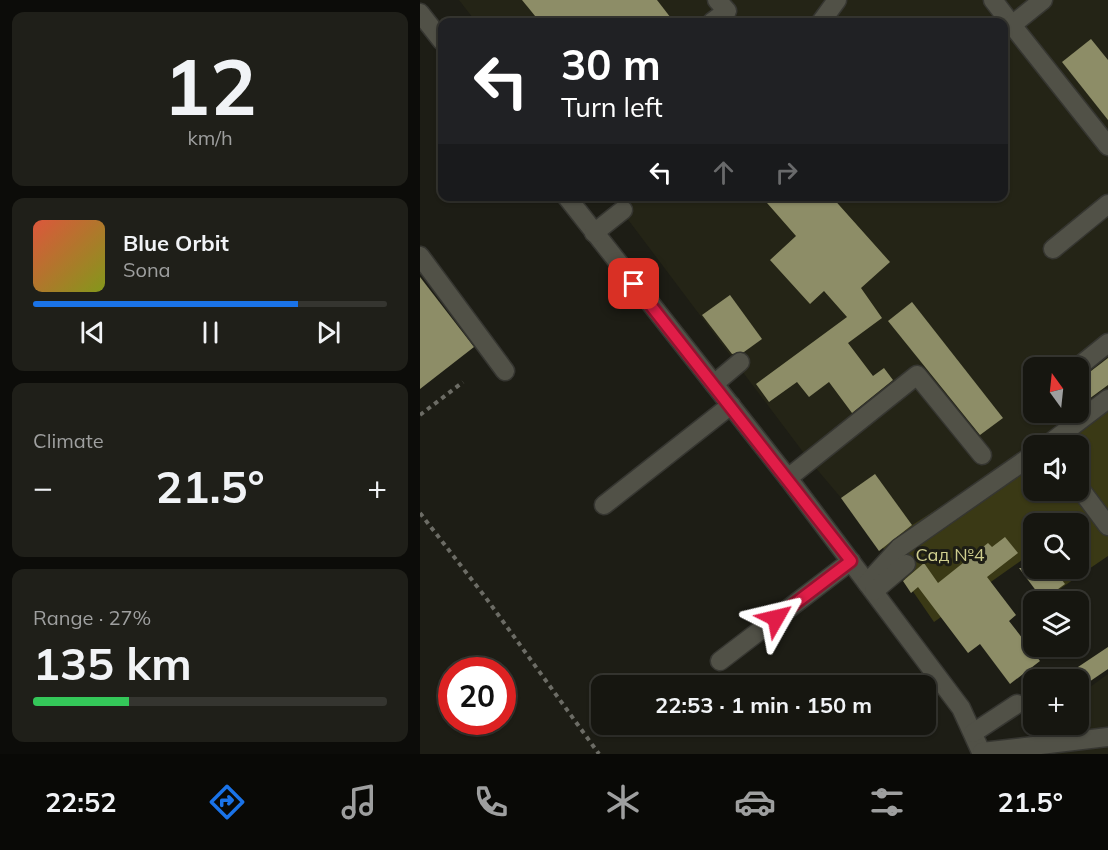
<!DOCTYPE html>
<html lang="en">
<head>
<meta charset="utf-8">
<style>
	body { margin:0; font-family:Mulish,sans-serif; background:#1f1f19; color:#f1f3f6; height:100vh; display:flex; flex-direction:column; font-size:22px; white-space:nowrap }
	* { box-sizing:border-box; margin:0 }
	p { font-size:20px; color:#9e9f9f }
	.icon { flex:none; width:33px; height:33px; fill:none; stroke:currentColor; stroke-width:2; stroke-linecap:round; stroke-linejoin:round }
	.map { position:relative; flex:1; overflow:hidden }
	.side { display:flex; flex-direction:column; gap:12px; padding:12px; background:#0c0c09; width:420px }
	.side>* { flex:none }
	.top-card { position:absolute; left:18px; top:18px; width:570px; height:183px; border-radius:12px; box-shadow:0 2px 4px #0004,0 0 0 2px #353530; background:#202124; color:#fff; overflow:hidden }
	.needle { width:39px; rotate:345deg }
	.controls { position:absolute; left:603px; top:357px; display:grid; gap:12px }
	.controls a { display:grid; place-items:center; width:66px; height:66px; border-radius:12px; background:#161610; box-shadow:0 2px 4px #0004,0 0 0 2px #353530; font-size:30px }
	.speed { position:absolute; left:18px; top:657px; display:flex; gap:12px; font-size:30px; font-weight:700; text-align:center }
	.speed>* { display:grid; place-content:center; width:78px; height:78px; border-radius:50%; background:#161610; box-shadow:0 2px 4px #0004,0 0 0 2px #353530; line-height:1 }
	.speed .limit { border:9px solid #d22; background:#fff; color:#111 }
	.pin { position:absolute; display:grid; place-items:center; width:51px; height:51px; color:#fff; margin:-26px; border-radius:12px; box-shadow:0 3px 9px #0006 }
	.me { position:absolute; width:66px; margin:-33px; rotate:53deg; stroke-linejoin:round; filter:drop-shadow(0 0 4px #0008) }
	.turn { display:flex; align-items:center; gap:21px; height:126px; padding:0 24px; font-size:27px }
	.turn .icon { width:78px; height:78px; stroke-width:2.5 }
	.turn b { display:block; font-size:42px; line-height:51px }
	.lanes { display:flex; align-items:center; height:57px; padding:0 24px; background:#0003; justify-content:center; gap:30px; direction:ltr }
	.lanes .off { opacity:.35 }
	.big { font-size:45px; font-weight:700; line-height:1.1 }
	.side .tile { flex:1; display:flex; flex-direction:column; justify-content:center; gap:9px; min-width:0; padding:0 21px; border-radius:12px; background:#1f1f19 }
	.side .dial { align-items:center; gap:0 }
	.dial b { font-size:78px; line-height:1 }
	.song { display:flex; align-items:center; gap:18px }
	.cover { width:72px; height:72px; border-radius:9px; background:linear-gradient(135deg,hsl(10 70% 55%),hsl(70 70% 35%)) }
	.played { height:6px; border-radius:3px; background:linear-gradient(90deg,#1a73e8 75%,#353530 75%) }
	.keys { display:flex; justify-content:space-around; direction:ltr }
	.heat { display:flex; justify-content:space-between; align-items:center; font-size:33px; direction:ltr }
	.charge { height:9px; border-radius:4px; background:linear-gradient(90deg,#34c759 27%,#353530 0) }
	.trip { position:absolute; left:171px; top:675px; width:345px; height:60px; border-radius:12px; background:#161610; box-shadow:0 2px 4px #0004,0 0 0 2px #353530; font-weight:700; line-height:60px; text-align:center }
	.dock { display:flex; height:96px; justify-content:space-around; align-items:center; background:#090906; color:#9e9f9f }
	.dock .icon { width:42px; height:42px }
	.dock .current { color:#1a73e8 }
	.dock b { font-size:27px; color:#f1f3f6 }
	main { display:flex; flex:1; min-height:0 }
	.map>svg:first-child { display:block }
	.built { fill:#242416; fill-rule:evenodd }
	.green { fill:#3a3915; fill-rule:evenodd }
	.building { fill:#8d8d67 }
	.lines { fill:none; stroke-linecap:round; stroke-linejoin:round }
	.minor-casing { stroke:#363631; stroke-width:21 }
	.path { stroke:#6c6c65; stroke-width:4; stroke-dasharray:4.5 4.5; stroke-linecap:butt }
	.minor { stroke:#515147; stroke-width:18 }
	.route-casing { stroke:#92132f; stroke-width:15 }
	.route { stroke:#e11d48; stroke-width:10 }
	.labels { text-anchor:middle; stroke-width:6; stroke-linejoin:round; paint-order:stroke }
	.park-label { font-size:18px; fill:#cfce8e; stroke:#1d1d15 }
</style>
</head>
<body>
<main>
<section class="side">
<div class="tile dial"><b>12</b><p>km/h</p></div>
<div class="tile">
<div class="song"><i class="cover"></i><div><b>Blue Orbit</b><p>Sona</p></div></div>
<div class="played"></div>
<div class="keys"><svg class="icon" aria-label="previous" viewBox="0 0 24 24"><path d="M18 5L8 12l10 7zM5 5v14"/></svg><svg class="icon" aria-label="pause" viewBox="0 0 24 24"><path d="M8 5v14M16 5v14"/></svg><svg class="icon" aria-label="next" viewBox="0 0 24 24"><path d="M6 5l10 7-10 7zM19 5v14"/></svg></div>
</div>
<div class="tile"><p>Climate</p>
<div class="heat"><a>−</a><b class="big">21.5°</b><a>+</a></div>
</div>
<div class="tile"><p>Range · 27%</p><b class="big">135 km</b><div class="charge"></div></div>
</section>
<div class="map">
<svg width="688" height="754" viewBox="0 0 688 754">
	<rect width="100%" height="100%" fill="#1d1d15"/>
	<g class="built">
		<path d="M39 0H688V391L619 444 461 545 389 460 191 197 584 196V22H56ZM614 368H658V412H614Z"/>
		<path d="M688 674V754H633L631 742 634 725 658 724 659 695Z"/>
	</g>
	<path class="green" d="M688 391V556L628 597 602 560 514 622 461 545 613 447 614 490H658V446L616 445ZM614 524H658V568H614Z"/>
	<g class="building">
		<path d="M102 0H237L254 22H120Z"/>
		<path d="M671 39 688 60V120L642 62Z"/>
		<path d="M341 196H411L470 262 441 288 462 318 428 343 453 376 464 368 473 380 432 413 409 382 389 397 377 382 349 402 336 384 427 317 404 291 390 304 350 260 376 236Z"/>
		<path d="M0 277 54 347 0 389Z"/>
		<path d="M310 295 342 339 324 352 312 354 282 315Z"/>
		<path d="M492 302 583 418 560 435 468 321Z"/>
		<path d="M688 358V385L658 407V381Z"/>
		<path d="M455 474 492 525 459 551 421 498Z"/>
		<path d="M585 537 598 553 567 577 596 615 589 621 620 661 590 684 560 644 548 653 498 587 491 593 483 581 504 563 518 583 568 543 572 547Z"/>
		<path d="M599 568H633L645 584 623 600Z"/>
		<path d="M688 647V669L666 684 655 669Z"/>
	</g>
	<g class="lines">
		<g class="minor-casing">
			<g id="minor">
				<path d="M573 0 592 25"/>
				<path d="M623 0 592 25 688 146"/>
				<path d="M0 13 22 41"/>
				<path d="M292 22 307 11 297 0"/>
				<path d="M401 22 417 0"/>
				<path d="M146 196 368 478 541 708 562 754"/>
				<path d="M174 233 203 210"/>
				<path d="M633 249 688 204"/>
				<path d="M0 256 85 371"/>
				<path d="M657 368 688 343"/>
				<path d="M294 384 320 362"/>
				<path d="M626 446 688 399"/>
				<path d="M368 478 497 375 562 455"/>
				<path d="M658 486 688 526"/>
				<path d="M184 505 311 405"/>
				<path d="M447 583 479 548 614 454"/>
				<path d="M454 591 486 564"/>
				<path d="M300 661 431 561"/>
				<path d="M553 733 597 704"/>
				<path d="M562 752 688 737"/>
			</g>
		</g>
		<g class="path">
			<path d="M0 415 43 382"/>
			<path d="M0 513 66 598 179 754"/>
		</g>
		<use href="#minor" class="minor"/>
	</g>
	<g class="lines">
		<g class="route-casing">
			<path id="route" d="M214 284 431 561 356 618"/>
		</g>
		<use href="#route" class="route"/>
	</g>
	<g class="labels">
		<g class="park-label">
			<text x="530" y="561">Сад №4</text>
		</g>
	</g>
</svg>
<div class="controls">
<a><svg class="needle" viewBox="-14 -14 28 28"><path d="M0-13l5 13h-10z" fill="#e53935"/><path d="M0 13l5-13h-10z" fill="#9e9f9f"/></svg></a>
<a><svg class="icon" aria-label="sound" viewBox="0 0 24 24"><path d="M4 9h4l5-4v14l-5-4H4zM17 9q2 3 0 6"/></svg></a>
<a><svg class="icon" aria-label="search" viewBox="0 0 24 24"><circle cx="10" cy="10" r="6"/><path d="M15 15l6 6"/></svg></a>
<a><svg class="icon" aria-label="layers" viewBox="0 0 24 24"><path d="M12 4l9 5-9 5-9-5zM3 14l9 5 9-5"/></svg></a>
<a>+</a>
</div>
<div class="speed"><div class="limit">20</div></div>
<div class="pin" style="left:214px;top:284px;background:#d93025"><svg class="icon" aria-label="arrive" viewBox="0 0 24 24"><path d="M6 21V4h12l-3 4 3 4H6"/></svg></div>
<svg class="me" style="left:356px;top:618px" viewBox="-20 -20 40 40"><path d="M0-17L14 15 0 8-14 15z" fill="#e11d48" stroke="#fff" stroke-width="4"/></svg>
<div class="trip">22:53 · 1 min · 150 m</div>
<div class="top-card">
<div class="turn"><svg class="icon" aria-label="left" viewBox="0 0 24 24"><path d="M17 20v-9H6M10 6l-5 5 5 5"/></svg><div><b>30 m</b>Turn left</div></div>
<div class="lanes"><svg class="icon" aria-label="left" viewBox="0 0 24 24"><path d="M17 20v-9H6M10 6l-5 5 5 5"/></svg><svg class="icon off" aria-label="ahead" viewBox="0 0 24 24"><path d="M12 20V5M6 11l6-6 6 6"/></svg><svg class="icon off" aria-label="right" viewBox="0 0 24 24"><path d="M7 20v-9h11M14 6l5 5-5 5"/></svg></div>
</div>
</div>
</main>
<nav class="dock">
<b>22:52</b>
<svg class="icon current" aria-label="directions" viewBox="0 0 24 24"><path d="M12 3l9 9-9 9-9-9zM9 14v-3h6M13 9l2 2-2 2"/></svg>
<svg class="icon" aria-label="music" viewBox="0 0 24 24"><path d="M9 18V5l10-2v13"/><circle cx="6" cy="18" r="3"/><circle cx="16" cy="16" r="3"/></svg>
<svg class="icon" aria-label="phone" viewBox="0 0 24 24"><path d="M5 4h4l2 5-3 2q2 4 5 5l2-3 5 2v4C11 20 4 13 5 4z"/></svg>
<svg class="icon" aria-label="climate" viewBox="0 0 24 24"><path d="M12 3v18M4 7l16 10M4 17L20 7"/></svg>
<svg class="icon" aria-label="car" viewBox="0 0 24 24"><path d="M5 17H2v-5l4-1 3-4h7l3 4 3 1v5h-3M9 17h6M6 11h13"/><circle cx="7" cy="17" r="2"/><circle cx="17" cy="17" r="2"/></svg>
<svg class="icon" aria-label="filters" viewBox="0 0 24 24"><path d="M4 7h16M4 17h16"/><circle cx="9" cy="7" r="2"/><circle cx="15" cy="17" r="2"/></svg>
<b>21.5°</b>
</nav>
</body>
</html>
